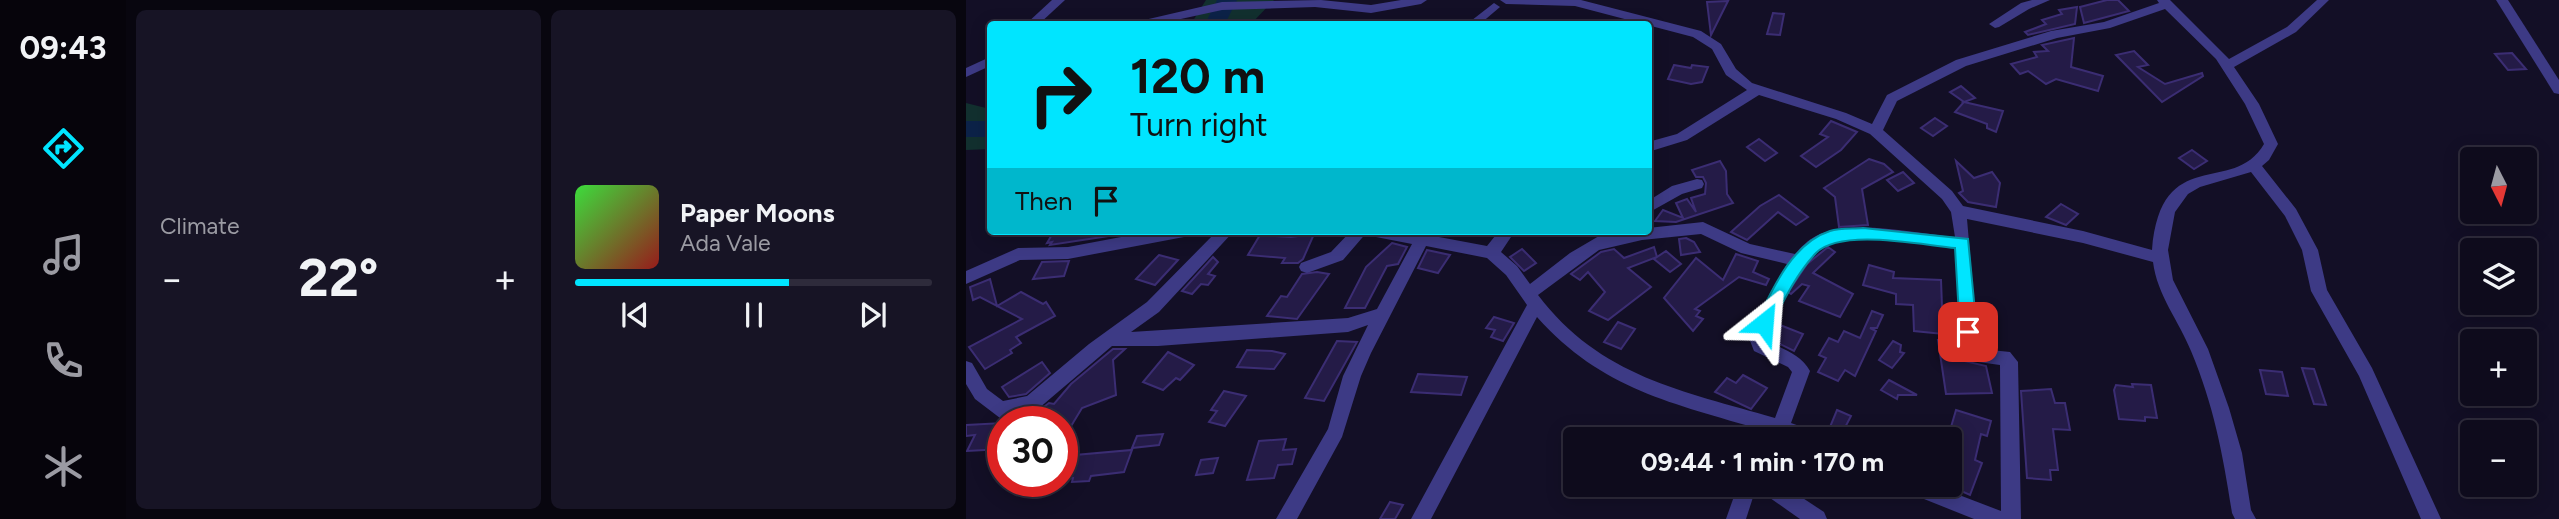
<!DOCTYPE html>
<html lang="en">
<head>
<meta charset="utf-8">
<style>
	body { margin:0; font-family:Figtree,sans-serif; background:#171425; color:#f1f3f6; height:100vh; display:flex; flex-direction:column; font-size:26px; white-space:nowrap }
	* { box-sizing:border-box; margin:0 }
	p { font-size:23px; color:#9b9ba3 }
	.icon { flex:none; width:38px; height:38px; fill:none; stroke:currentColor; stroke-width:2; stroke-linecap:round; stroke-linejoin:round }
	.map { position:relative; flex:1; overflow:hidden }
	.sheet { display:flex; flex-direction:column; gap:10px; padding:10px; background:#08060f; width:840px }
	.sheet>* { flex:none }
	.banner { position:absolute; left:21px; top:21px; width:665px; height:214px; border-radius:7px; box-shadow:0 4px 18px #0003,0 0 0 2px #2e2b3b; background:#00e5ff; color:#111; overflow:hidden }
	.needle { width:46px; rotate:174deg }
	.controls { position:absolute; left:1494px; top:147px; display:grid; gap:14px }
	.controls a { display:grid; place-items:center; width:77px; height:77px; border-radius:7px; background:#0e0b1c; box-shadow:0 4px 18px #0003,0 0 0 2px #2e2b3b; font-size:35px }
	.speed { position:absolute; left:21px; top:406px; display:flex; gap:14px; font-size:35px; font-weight:700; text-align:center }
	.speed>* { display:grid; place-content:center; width:91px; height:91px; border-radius:50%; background:#0e0b1c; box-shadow:0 4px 18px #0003,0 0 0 2px #2e2b3b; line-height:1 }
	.speed .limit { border:10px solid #d22; background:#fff; color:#111 }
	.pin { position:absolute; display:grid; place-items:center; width:60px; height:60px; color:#fff; margin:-30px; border-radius:14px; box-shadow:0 4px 10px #0006 }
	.me { position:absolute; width:77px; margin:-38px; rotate:28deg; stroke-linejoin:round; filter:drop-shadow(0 0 5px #0008) }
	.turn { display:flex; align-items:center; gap:24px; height:147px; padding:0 28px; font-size:32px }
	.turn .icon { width:91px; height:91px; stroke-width:2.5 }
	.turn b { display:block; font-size:49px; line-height:60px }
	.then { display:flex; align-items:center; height:66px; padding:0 28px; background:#0003; gap:14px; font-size:26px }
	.big { font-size:52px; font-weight:700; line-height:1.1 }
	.sheet .widget { flex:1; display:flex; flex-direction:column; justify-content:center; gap:10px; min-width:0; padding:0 24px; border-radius:10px; background:#171425 }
	.song { display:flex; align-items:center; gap:21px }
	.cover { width:84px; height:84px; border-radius:10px; background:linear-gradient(135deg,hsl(120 70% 55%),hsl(0 70% 35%)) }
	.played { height:7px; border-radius:4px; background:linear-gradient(90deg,#00e5ff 60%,#2e2b3b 60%) }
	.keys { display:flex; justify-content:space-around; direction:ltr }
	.heat { display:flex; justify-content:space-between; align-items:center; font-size:38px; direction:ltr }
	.sheet .tiles { flex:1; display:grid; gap:10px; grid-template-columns:repeat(2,1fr) }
	.trip { position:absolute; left:597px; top:427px; width:399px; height:70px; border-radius:7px; background:#0e0b1c; box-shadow:0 4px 18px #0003,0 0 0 2px #2e2b3b; font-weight:700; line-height:70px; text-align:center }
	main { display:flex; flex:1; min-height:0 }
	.menu { display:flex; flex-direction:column; width:126px; justify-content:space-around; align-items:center; background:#06040b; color:#9b9ba3 }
	.menu .icon { width:49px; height:49px }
	.menu .active { color:#00e5ff }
	.menu b { font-size:32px; color:#f1f3f6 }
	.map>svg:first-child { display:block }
	.green { fill:#12302f }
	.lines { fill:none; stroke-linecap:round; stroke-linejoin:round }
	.river { fill:#0c2248; fill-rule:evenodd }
	.building { fill:#241b47; stroke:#3b2d73; stroke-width:2 }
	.street { fill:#3d3a85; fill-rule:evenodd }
	.route { fill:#00e5ff; stroke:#0095a6; stroke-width:2 }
</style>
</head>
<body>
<main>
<nav class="menu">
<b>09:43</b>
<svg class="icon active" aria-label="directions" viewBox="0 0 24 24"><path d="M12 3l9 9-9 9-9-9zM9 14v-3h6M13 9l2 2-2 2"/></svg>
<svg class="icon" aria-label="music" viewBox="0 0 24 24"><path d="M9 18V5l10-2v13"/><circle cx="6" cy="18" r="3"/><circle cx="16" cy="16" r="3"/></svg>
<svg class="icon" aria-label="phone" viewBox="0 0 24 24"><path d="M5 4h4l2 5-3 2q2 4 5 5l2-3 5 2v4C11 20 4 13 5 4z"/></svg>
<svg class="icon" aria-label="climate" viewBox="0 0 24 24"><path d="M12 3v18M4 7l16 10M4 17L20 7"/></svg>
</nav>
<section class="sheet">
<div class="tiles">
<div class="widget"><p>Climate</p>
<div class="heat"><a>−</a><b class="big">22°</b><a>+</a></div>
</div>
<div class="widget">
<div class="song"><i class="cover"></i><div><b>Paper Moons</b><p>Ada Vale</p></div></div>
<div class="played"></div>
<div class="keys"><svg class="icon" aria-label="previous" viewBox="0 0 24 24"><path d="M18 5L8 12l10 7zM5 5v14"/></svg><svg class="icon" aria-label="pause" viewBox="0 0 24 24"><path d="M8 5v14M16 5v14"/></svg><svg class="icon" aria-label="next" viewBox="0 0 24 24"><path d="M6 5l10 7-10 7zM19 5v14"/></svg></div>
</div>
</div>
</section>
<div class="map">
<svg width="1593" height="519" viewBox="0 0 1593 519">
	<rect width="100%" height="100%" fill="#130f26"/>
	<g class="green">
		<path d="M240 0H308L285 24H225Z"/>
		<path d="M0 103 24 109V149L0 150Z"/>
	</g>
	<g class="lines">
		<g class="river">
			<path d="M251 0H271L259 24H239Z"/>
			<rect x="0" y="121" width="24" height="16"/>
		</g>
	</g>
	<g class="building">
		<path d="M1141 0H1152L1163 11 1118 23 1114 7Z"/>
		<path d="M762 1 745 35 741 2Z"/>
		<path d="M1111 7 1109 24 1062 35 1059 32 1080 24 1076 20 1096 14 1093 10Z"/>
		<path d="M807 13 818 14 814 35 801 34Z"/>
		<path d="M1108 38 1105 67 1137 76 1132 91 1090 79 1080 84 1062 71 1054 74 1045 64 1071 57 1068 52 1082 51 1076 45Z"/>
		<path d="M1168 51 1182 65 1172 67 1199 84 1236 73 1237 76 1196 102 1150 55Z"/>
		<path d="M1546 53 1560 69 1542 70 1529 54Z"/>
		<path d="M708 65 725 68 726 65 742 67 736 82 725 84 702 79Z"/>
		<path d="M995 86 1009 98 998 102 1037 111 1030 132 1021 128V124L989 112 998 102 984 92Z"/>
		<path d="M969 118 981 126 967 136 955 128Z"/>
		<path d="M865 121 891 132 875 150 850 167 835 156 862 137 854 134Z"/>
		<path d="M793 139 811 153 799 161 781 147Z"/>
		<path d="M1226 150 1241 161 1228 169 1213 158Z"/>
		<path d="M903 159 918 164 927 172 896 189 902 225 873 227 869 197 858 188Z"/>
		<path d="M754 161 760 171 761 194 767 203 710 222 689 221 697 210 717 218 710 203 721 199 730 212 725 198 739 194 740 183 737 177H730L726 170Z"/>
		<path d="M990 161 1008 178 1026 172 1034 183 1030 207 1002 202 993 193 997 191Z"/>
		<path d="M937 172 948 183 932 191 921 180Z"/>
		<path d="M813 195 842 217 830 225 812 212 781 240 765 232 794 206Z"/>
		<path d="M1095 204 1112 214 1100 225 1080 217Z"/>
		<path d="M88 231H151L149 235 84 245 86 242 81 243Z"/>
		<path d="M348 234 337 259 332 263H316L319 258 282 255 294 235 325 237Z"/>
		<path d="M720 238 728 242 734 252 715 255 713 239Z"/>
		<path d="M426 243 441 247 432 264 421 266 399 308H379L400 267Z"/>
		<path d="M688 247 691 257 662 268 685 287 642 320 623 311 639 292 622 272 614 280 605 274 635 252 648 249 658 258Z"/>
		<path d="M862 247 869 252 847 273 887 294 874 317 833 301 843 286 836 284 825 294 822 292 841 264Z"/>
		<path d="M556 249 570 263 558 271 544 257Z"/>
		<path d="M461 250 484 255 472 273 452 268Z"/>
		<path d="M700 251 715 264 704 272 688 259Z"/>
		<path d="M770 254 792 261 787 272 803 279 800 285 773 277 729 309 734 311 730 316 737 319 727 331 698 298 730 258 757 280Z"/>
		<path d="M193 255 212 260 189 285 170 279Z"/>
		<path d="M247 257 252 262 242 274 249 276 242 285 235 284 226 294 216 291Z"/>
		<path d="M103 261 98 276 67 279 76 262Z"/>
		<path d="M903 265 928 272 927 278 975 280 977 334 948 331 947 305 930 304V294L897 285Z"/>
		<path d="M351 272 363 274 331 319 301 316 315 296 321 297 336 274Z"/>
		<path d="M24 279 31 306 55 292 77 304 80 302 89 316 50 337 55 343 44 350 46 353 19 369 3 347 56 319 14 297 7 300 4 287Z"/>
		<path d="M906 311 917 315 911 328H904L910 331 889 376 879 370 872 381 852 372 860 358 853 355 863 338 872 342 878 331 894 338Z"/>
		<path d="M528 317 548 323 537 341 525 337 529 330 520 328Z"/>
		<path d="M652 322 669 329 655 349 638 342Z"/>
		<path d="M814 325 837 334 828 351 806 340Z"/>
		<path d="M972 340 992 342 994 360 1020 366 1026 393 980 394Z"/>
		<path d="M371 341 391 342 358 401 339 398Z"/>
		<path d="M927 341 935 345 934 352 938 353 926 368 913 360Z"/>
		<path d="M147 349H159L147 360 150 395 116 408 96 441V422L71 412 83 403 88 404 105 384Z"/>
		<path d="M281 350 306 351 319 354 308 369 271 367Z"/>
		<path d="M202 352 228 365 214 380 210 378 197 390 177 382Z"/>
		<path d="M76 362 84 373 60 394 43 397 36 387Z"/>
		<path d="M1336 368 1348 369 1360 405 1348 404Z"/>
		<path d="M1294 370 1316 372 1322 396 1300 394Z"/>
		<path d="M452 374 501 377 495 395 445 392Z"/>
		<path d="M777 375 801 388 785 409 749 392 761 378 770 383Z"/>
		<path d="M923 380 951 395H932L931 399 915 390Z"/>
		<path d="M1166 384 1185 385 1191 418 1179 417V421L1153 419 1148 390 1150 385 1167 387Z"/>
		<path d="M1085 389 1089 403H1099L1104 430 1087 429 1092 470H1084L1085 480 1061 478 1055 391Z"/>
		<path d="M258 391 280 396 259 426 243 422 251 411 245 410Z"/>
		<path d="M871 410 885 416 873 439H859Z"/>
		<path d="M990 410 1025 421 1021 436 1015 434 1009 460 1016 463 1004 495 984 486V449L992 429 985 427Z"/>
		<path d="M37 423V449L1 451 9 435 0 436V425Z"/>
		<path d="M197 434 193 445 166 448 171 436Z"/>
		<path d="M320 439 317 450 330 449 326 464 312 465 308 478 281 480 293 441Z"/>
		<path d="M166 450 158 472 125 476 123 481 106 482 107 478 99 479 109 455Z"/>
		<path d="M252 458 247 473 230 475 235 460Z"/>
		<path d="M424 502 437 505 429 519H414Z"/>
	</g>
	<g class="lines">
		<g class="street">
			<path d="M86 0H99L73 24H60Z"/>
			<path d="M355 0 405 5 435 0H461L455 4 405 13 349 7 256 10 192 24H172L174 21 256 2Z"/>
			<path d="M534 0H615L735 31 755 44 770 69 786 83 880 113 906 124 921 95 990 60 1085 31 1138 22 1193 3 1191 0H1204L1263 59 1321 27 1351 0H1363L1330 32 1268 67 1293 104 1312 144 1303 160 1296 166 1330 209 1352 250 1361 290 1406 368 1475 519H1455L1393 376 1345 291 1336 250 1319 216 1285 172 1234 187 1222 194 1209 212 1202 250 1207 280 1242 349 1263 408 1276 453 1285 510 1290 519H1269L1266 513C1257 455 1248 406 1225 351 1213 321 1191 295 1187 262L1117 243 1001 219 1012 346 1015 349 1044 352 1052 362 1055 519H1008L938 491 935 485H967L1035 511 1034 365 1005 361 995 349 990 248C959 246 886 231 860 245 828 262 813 306 799 338L801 341C817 349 835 354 844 371L825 423 853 433 856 439H825L816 436 812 439H789L796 430C707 403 636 390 571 317L465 519H445L561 305 540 275 521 258 460 246 405 353 395 376 376 437 331 519H310L362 429 377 376 402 325 382 332 192 346H146L72 409 34 418 9 399 0 384V361L6 363 21 389 37 401 61 396 123 344 181 302 251 231H268L193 312 165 332 382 318 411 309 446 244 410 237 402 231H441L521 246 533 231H549L535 252 551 266 564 284 604 253 633 236 682 231V228L737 222 784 244 829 254C835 247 842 240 850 236 887 218 949 234 989 237L985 212 976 199 904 134 870 119 793 95 721 140 682 152V142L711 134 781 90 760 75 746 49 727 37 609 6 540 4ZM1199 9 1250 59 1279 104 1298 144C1267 197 1195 143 1186 250L1117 231 997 206 986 191 917 130 931 101 1000 66 1091 38 1144 28ZM735 234 775 253 821 264 804 293 783 338 788 351 822 367 826 372 809 418C717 391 634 377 572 295L633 250 676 240Z"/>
			<path d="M1066 0H1084L1063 9 1033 27 1029 28 1023 24 1055 3Z"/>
			<path d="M1530 0H1542L1593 80V94L1588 93Z"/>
			<path d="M528 3 534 7 514 24H501Z"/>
			<path d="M24 57V66L0 77V68Z"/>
			<path d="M731 179 736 180 738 184 736 188 716 194 682 213V201L706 186Z"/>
			<path d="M187 231H226L218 237 102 259 54 260 0 284V271L52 248 102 247Z"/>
			<path d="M385 231H402L377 260 341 273 335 271 333 267 335 263 365 252Z"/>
			<path d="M772 485H791L780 519H760Z"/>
			<path d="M791 485H817L858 512 861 519H834L794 491Z"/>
		</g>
	</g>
	<path class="route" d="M897 228 1002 239 1011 332 1008 337H996L994 332 989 248C955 245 875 228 850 253 830 274 817 302 804 328H792L790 323C806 290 826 243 864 231 874 228 887 229 897 228Z"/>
</svg>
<div class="controls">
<a><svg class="needle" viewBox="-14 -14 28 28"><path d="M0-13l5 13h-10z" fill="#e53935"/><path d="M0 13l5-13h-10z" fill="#9b9ba3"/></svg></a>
<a><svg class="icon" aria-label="layers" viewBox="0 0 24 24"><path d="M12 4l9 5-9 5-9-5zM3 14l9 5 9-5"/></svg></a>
<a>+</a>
<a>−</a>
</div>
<div class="speed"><div class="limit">30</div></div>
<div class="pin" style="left:1002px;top:332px;background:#d93025"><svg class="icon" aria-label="arrive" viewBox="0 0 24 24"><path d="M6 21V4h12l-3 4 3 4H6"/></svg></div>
<svg class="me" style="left:798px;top:323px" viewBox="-20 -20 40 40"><path d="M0-17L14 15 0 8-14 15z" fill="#00e5ff" stroke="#fff" stroke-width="4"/></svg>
<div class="trip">09:44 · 1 min · 170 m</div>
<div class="banner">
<div class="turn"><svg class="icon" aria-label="right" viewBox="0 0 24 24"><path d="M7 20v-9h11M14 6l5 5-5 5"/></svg><div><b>120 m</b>Turn right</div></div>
<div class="then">Then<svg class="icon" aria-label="arrive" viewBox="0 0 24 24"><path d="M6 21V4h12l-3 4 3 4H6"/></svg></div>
</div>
</div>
</main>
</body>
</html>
